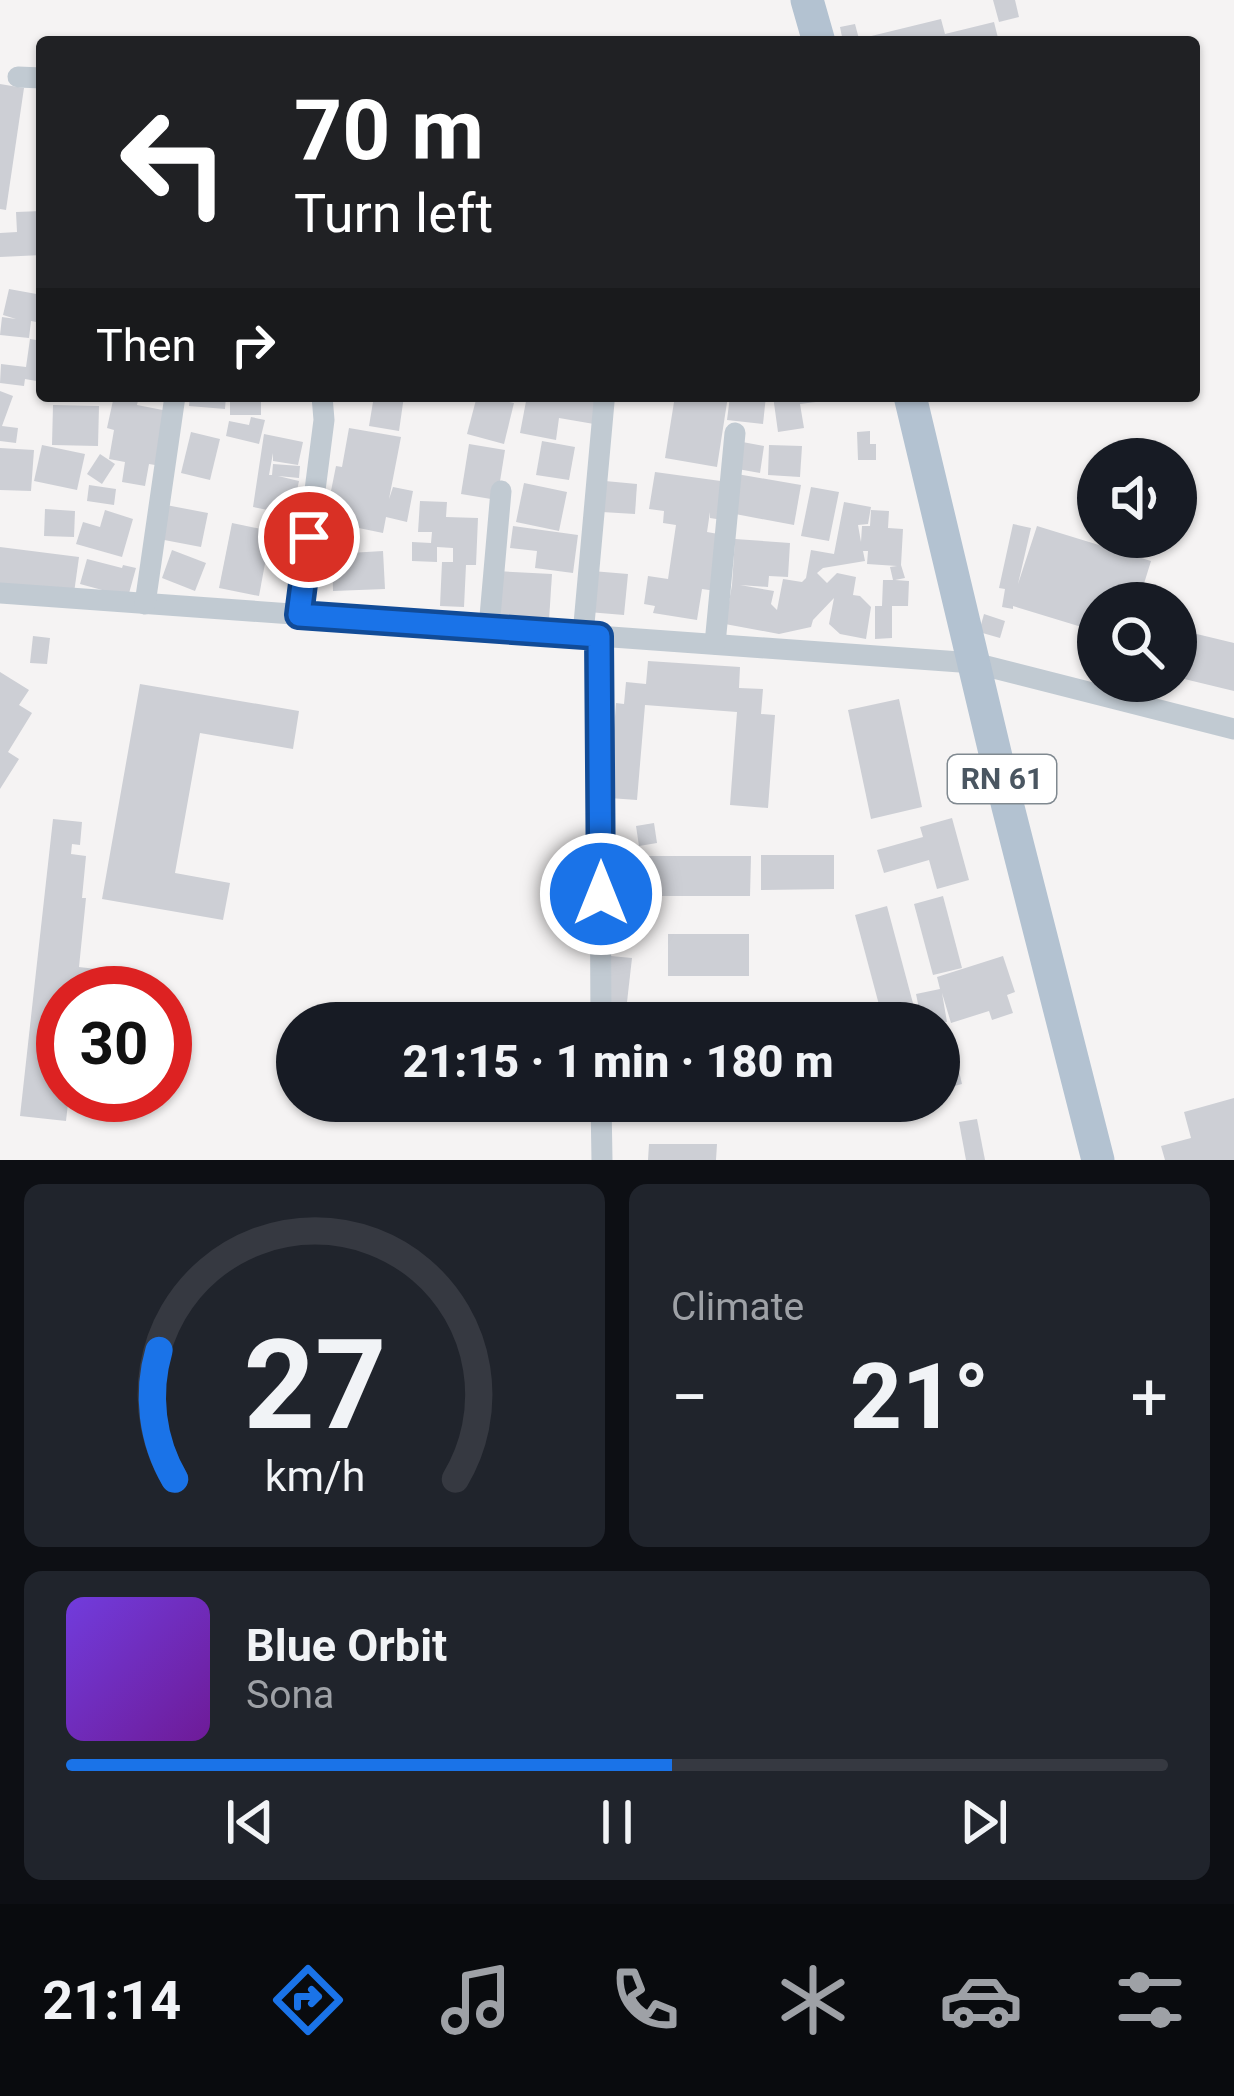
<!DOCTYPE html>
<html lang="en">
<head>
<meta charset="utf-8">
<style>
	body { margin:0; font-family:Roboto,sans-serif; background:#20242c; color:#f1f3f6; height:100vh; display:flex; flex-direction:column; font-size:45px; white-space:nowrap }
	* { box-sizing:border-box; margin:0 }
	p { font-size:39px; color:#9ea1a6 }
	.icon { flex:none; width:66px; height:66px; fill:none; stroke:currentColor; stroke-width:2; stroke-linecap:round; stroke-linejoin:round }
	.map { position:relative; height:1160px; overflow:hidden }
	.panel { display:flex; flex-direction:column; gap:24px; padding:24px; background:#0d0f14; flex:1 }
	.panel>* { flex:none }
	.top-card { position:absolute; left:36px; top:36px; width:1164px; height:366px; border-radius:12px; box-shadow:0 3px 9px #0004; background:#202124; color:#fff; overflow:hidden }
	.tools { position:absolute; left:1077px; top:438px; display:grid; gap:24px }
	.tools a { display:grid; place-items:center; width:120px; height:120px; border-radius:50%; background:#171b24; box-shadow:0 3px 9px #0004; font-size:60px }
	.speed { position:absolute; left:36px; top:966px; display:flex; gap:24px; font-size:60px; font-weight:700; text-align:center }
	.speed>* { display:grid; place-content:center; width:156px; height:156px; border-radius:50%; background:#171b24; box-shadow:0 3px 9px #0004; line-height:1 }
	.speed .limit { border:18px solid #d22; background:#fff; color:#111 }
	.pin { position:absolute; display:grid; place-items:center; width:102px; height:102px; color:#fff; margin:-51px; border:6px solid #fff; border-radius:50%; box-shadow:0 3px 12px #0007 }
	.me { position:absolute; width:132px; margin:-66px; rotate:0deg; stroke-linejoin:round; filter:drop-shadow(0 0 9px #0008) }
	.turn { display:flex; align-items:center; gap:42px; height:252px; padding:0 60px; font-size:54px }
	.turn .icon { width:156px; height:156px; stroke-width:2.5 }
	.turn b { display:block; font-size:84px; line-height:102px }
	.then { display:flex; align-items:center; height:114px; padding:0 60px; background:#0003; gap:24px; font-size:45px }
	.big { font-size:90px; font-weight:800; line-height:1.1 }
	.panel .widget { flex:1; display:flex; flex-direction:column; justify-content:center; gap:18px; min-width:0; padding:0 42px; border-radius:18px; background:#20242c }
	.panel .dial { align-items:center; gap:0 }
	.dial svg { height:312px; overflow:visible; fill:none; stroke:#363941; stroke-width:7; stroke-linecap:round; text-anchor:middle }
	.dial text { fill:#f1f3f6; stroke:none }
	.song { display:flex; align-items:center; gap:36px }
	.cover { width:144px; height:144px; border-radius:18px; background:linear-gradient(135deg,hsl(260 70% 55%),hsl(280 70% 35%)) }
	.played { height:12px; border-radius:6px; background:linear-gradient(90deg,#1a73e8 55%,#363941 55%) }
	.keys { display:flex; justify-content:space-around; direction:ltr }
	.heat { display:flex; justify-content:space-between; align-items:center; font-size:66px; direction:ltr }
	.panel .tiles { flex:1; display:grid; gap:24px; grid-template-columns:1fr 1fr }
	.widget:last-child { grid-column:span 2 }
	.trip { position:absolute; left:276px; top:1002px; width:684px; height:120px; border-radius:60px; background:#171b24; box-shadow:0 3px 9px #0004; font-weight:800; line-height:120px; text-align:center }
	.tabs { display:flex; height:192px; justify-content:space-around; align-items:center; background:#090b0e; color:#9ea1a6 }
	.tabs .icon { width:84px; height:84px }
	.tabs .active { color:#1a73e8 }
	.tabs b { font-size:54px; color:#f1f3f6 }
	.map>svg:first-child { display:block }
	.building { fill:#cdcfd5 }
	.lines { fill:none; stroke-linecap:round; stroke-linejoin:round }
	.minor { stroke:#c1cad2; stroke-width:21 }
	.primary { stroke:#b3c2d1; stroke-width:33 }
	.route-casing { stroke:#114b97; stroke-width:30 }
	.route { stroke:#1a73e8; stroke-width:21 }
	.labels { text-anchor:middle; stroke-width:9; stroke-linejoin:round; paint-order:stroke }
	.shield { fill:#fff; stroke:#808990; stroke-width:3 }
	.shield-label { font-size:30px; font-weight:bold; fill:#4a5661 }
</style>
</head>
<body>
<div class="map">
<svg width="1234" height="1160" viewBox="0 0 1234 1160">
	<rect width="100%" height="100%" fill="#f5f3f3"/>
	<g class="building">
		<path d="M993 0H1015L1019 17 999 22Z"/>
		<path d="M941 19 945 34 994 22 999 42H843L840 27 855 24 859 39Z"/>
		<path d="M0 84 24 88 6 210 0 209Z"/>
		<path d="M42 211V255L0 257V233L17 232 16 212Z"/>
		<path d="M9 289 42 295V323L31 321 29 338 0 335 2 317 16 319 3 315Z"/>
		<path d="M30 339 42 341V382L25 379 24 386 0 383 1 364 26 367Z"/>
		<path d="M0 391 13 396 2 426 18 428 16 443 0 441Z"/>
		<path d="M114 396H139L137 405 168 411 161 466 149 464 145 486 122 482 125 462 109 459 114 430 107 428Z"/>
		<path d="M190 396H226L225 409 189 406Z"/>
		<path d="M374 396H404L399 431 369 426Z"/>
		<path d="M477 396 514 403 504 444 467 434Z"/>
		<path d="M527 396H599L594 424 559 418 556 440 520 433Z"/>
		<path d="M675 396H728L717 467 665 458Z"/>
		<path d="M730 396H766L763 424 727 420Z"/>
		<path d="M773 396H839V399L800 404 804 428 778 432Z"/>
		<path d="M261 397V415H230V398Z"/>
		<path d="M53 405 99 406 98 446 52 445Z"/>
		<path d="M251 417 265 420 259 444 226 436 229 421 249 425Z"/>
		<path d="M349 428 401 437 389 499 393 487 413 491 407 522 386 517 383 533 339 524 337 534 310 530 316 498 329 501 336 466 342 467Z"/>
		<path d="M870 431V444H876V460H858L857 432Z"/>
		<path d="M191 432 220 439 210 480 181 473Z"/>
		<path d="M264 434 303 442 298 465 273 461V453L269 475H272L273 464 300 466 299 478 278 476 299 481 292 515 253 507Z"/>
		<path d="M542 441 575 447 569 480 536 475Z"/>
		<path d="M737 441 764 446 760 473 732 468Z"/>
		<path d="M469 444 505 450 497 500 461 494Z"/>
		<path d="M42 445 85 454 77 490 34 481Z"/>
		<path d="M769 445 802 446 800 477 768 475Z"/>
		<path d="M0 448 34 450 31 491 0 490Z"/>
		<path d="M100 454 115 464 102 484 87 474Z"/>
		<path d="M655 472 728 482 723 520 710 518V512L707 532 724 535 716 591 702 589 697 620 653 613 655 606 644 604 648 576 668 579 676 525 663 523 664 511 649 509Z"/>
		<path d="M737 474 801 485 794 525 730 513Z"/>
		<path d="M605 481 637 484 635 514 602 512Z"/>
		<path d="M524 483 567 492 559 531 516 522Z"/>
		<path d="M89 485 116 489 114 505 87 501Z"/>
		<path d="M811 487 839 492 829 541 801 536Z"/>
		<path d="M420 501 447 502 446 517 478 518 476 565H466L464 607 440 606 442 562H453V548L437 547V562L412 561V542L431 543 432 532H418Z"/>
		<path d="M844 502 871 507 868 524 858 525 861 542 862 526H870L871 510 889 511 888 528 903 529 901 565 905 578 895 580 909 581 908 606H892V638L875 639V606H882L883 580H893L890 567 897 566 867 564 868 551H863L865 561 823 568 817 573 827 583 837 573 856 577 853 595 860 596 871 607 866 639 840 634 829 624 834 598 813 620 811 627 779 634 725 624 732 585 735 539 790 543 788 577 769 576 768 587 740 585 774 591 771 604 777 610 783 579 802 582 806 578 811 550 834 554Z"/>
		<path d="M166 505 208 513 201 547 159 539Z"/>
		<path d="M45 509 75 511 74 537 44 536Z"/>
		<path d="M105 510 133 519 122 557 76 544 83 522 100 527Z"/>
		<path d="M277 516 308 524 304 539 273 531Z"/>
		<path d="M232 523 271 531 259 596 219 588Z"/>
		<path d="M1013 524 1031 528 1018 584 1037 526 1151 561 1138 603H1098V632L1013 606V609L1002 607 1005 589 999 588Z"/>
		<path d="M513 526 578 535 573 573 535 568 537 551 510 548Z"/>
		<path d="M0 547 79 557 74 593 0 583Z"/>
		<path d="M172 550 206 563 195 591 162 578Z"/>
		<path d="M383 551 385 589 333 591 332 554Z"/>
		<path d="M87 559 122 568 123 565 136 568 128 597 80 584Z"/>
		<path d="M496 571 552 574 549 620 493 616Z"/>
		<path d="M592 571 628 574 624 615 588 612Z"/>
		<path d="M984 614 1005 621 1000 638 979 632Z"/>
		<path d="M1176 629 1234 643V691L1176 677Z"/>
		<path d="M33 636 50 638 47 664 30 663Z"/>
		<path d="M648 661 740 667 739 688 763 689 761 714 775 715 768 808 730 805 737 712 645 705 637 800 609 798 616 703 624 704 626 682 646 684Z"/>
		<path d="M0 672 29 690 19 705 32 713 8 752 19 759 0 789Z"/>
		<path d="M140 684 299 711 293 749 200 733 175 873 230 883 223 920 102 899Z"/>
		<path d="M899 699 922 807 871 819 848 710Z"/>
		<path d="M952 818 969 880 937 889 929 860 884 873 877 850 923 837 920 827Z"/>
		<path d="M53 819 82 822 80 845 72 844 71 854 86 856 82 898H86L79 967 96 969 94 993H63V1095H69L66 1121 20 1116Z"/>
		<path d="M654 823 657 843 639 846 636 826Z"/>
		<path d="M761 855H834V889L761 890Z"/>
		<path d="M621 856H751L750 896H621Z"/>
		<path d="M943 896 962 968 933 975 914 904Z"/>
		<path d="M887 906 914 1007 882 1016 855 915Z"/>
		<rect x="668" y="934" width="81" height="42"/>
		<path d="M611 956 632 958 626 1011 605 1009Z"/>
		<path d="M1003 956 1015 992 1007 995 1013 1013 992 1020 989 1011 951 1023 942 993 947 1022 922 1023 916 994 940 989 937 977Z"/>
		<path d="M955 1054 962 1084 939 1090V1058Z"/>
		<path d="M1234 1098V1160H1165L1161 1146 1191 1138 1184 1112Z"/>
		<path d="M977 1119 985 1160H966L959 1122Z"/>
		<path d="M649 1144H717L716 1160H648Z"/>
	</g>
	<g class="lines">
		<g class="minor">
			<path d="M18 77 42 78"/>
			<path d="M0 593 974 663 1234 729"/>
			<path d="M145 604 175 396"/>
			<path d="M299 615 324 420 322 396"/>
			<path d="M489 628 501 491"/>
			<path d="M583 635 604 402"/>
			<path d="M599 636 601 1023"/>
			<path d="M715 644 735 433"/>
			<path d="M601 1101 602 1160"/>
		</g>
		<g class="primary">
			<path d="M807 0 819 42"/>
			<path d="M910 396 1008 807 1098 1160"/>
		</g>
	</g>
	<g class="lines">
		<g class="route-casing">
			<path id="route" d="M309 537 299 615 599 636 601 894"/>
		</g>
		<use href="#route" class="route"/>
	</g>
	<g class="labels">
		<rect class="shield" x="948" y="755" width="108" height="48" rx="9"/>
		<g class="shield-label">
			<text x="1002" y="789">RN 61</text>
		</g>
	</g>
</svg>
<div class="tools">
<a><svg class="icon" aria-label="sound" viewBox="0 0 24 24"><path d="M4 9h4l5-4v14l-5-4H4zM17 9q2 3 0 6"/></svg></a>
<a><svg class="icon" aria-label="search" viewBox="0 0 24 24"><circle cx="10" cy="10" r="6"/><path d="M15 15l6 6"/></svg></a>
</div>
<div class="speed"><div class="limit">30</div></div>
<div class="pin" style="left:309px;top:537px;background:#d93025"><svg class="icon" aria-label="arrive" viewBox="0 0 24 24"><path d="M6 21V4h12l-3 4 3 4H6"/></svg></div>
<svg class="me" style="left:601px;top:894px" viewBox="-20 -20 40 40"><circle r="17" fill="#1a73e8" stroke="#fff" stroke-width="3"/><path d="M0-11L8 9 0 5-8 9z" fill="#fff"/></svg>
<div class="trip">21:15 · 1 min · 180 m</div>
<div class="top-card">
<div class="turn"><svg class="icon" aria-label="left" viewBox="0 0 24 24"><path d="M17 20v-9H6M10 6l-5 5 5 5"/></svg><div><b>70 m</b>Turn left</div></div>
<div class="then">Then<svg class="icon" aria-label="right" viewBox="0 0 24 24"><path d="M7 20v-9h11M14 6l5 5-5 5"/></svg></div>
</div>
</div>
<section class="panel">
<div class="tiles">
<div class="widget dial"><svg viewBox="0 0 100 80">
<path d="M14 69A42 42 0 1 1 86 69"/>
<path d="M14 69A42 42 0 0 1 10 36" stroke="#1a73e8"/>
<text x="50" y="56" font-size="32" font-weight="700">27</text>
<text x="50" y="72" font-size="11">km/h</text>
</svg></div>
<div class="widget"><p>Climate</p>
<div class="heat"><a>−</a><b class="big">21°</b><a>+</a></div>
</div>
<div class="widget">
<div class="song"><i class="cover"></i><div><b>Blue Orbit</b><p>Sona</p></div></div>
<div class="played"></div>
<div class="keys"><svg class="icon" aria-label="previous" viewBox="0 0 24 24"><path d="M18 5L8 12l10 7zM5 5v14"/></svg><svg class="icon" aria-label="pause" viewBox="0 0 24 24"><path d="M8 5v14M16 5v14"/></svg><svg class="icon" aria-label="next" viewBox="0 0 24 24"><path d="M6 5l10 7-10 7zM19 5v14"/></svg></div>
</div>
</div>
</section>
<nav class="tabs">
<b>21:14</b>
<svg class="icon active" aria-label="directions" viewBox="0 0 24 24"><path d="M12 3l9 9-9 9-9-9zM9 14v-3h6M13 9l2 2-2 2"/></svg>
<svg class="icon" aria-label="music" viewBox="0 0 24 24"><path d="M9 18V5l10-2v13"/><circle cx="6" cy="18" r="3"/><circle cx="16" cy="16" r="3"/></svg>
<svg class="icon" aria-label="phone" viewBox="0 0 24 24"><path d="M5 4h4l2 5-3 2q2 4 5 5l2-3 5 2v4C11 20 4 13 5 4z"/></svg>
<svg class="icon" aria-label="climate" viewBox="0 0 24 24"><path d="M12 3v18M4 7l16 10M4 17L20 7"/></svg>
<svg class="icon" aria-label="car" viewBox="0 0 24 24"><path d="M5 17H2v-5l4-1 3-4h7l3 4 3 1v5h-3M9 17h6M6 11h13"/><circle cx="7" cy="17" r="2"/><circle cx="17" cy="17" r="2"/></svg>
<svg class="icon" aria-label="filters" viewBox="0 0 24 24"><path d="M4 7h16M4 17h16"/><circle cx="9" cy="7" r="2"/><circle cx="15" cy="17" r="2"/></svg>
</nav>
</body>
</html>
